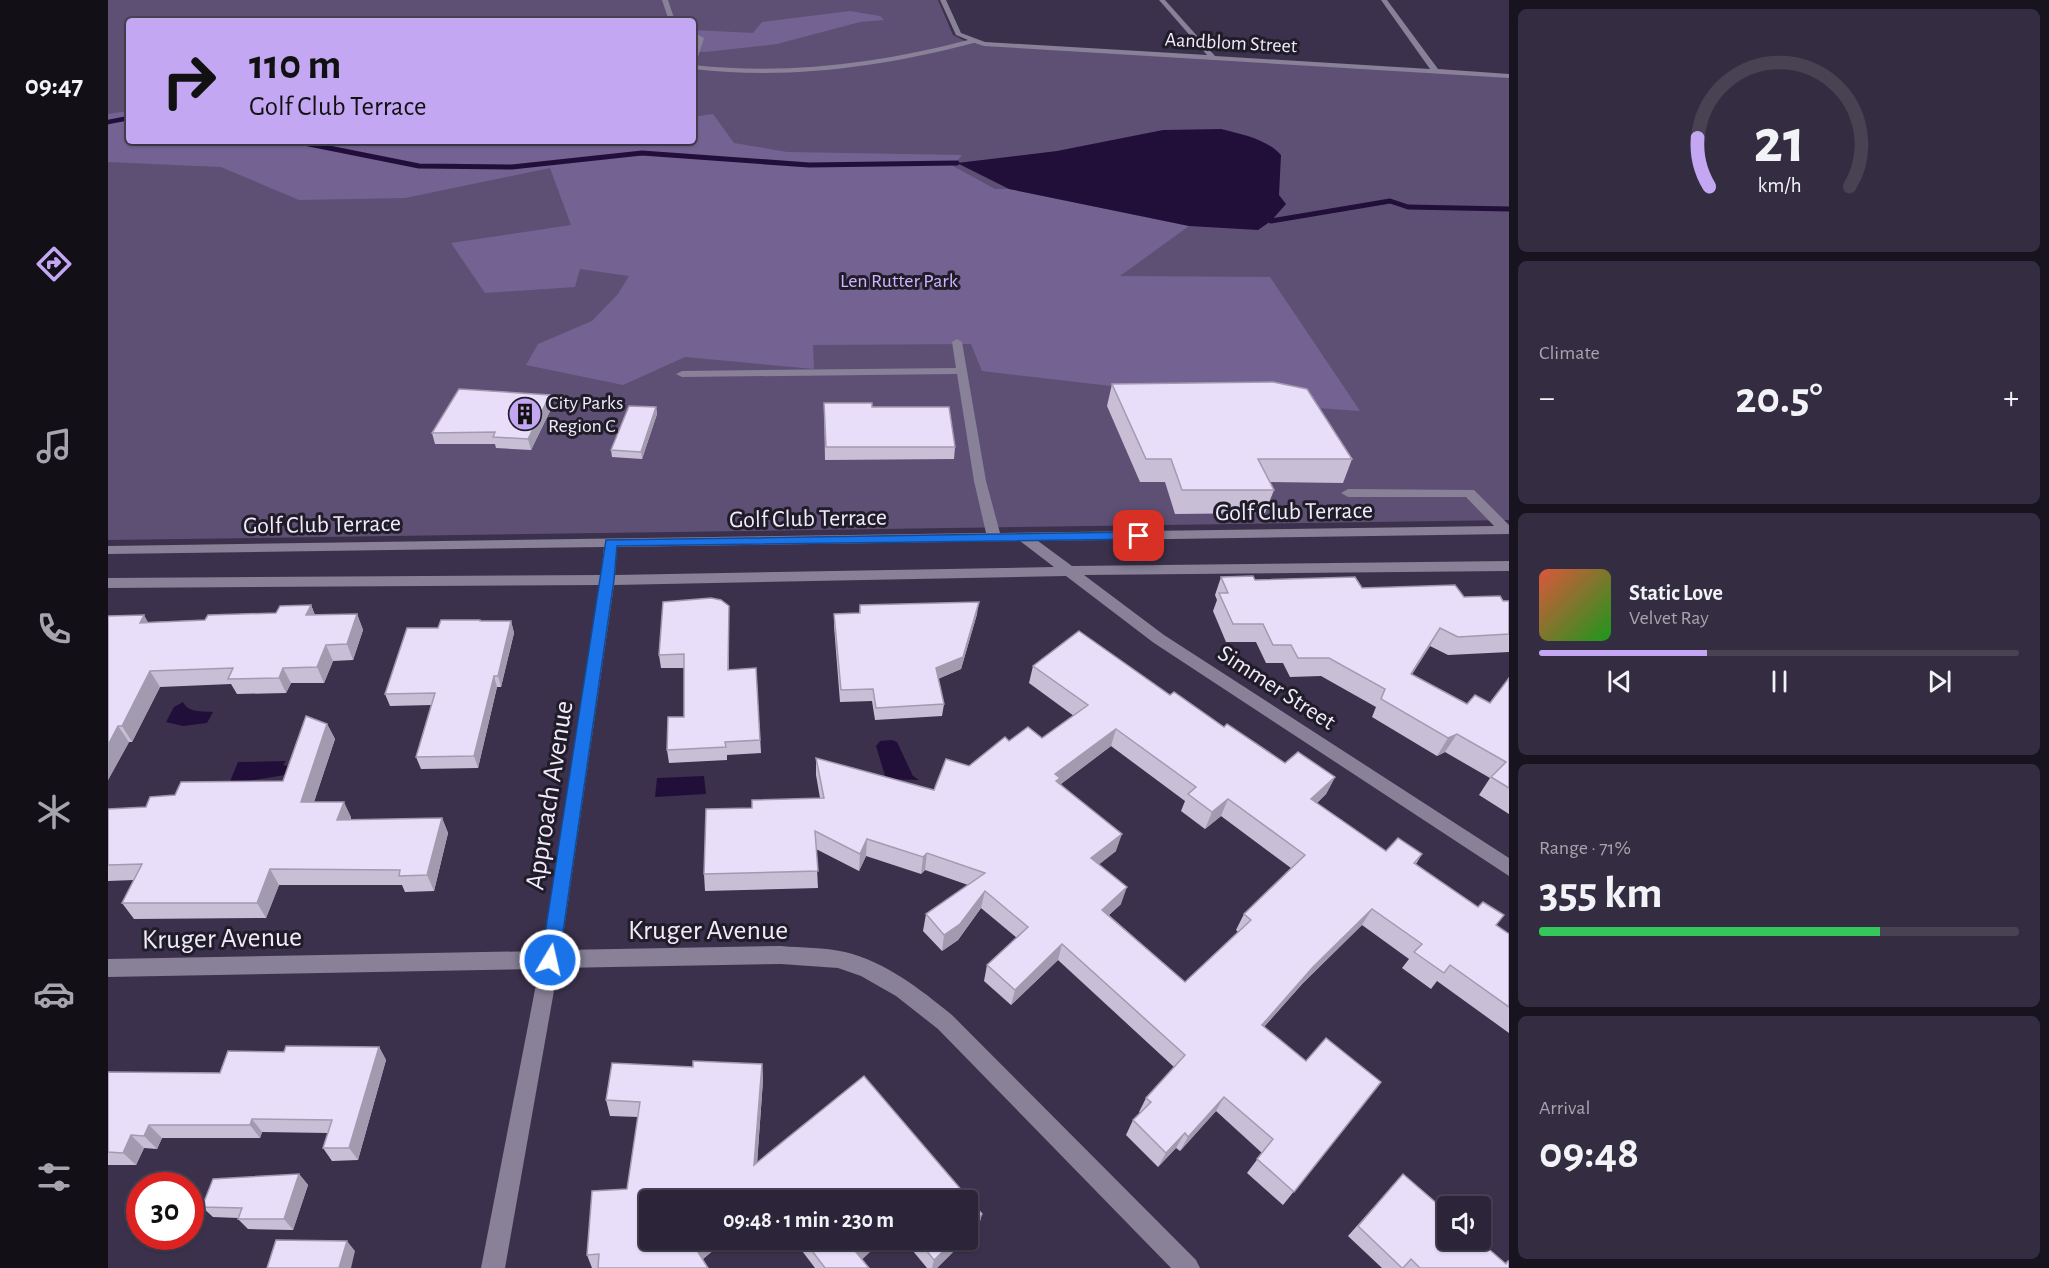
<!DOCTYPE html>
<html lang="en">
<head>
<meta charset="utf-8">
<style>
	body { margin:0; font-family:"Alegreya Sans",sans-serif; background:#342d41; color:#f1f3f6; height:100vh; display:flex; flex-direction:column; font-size:22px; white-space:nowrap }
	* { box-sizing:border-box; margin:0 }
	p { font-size:20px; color:#a6a5ae }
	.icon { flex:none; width:33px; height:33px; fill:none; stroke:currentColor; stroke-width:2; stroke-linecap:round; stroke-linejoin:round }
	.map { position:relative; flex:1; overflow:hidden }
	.side { display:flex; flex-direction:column; gap:9px; padding:9px; background:#18141f; width:540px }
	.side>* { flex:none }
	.banner { position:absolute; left:18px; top:18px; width:570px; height:126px; border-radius:6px; box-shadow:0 2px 4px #0004,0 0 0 2px #484253; background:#c3a7f2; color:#111; overflow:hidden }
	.fabs { position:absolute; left:1329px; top:1196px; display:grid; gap:12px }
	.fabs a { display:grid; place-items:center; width:54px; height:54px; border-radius:6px; background:#2c2539; box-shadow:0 2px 4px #0004,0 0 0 2px #484253; font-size:30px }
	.speed { position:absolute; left:18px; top:1172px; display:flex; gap:12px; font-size:30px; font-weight:700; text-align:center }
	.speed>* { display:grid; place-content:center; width:78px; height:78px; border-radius:50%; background:#2c2539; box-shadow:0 2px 4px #0004,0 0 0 2px #484253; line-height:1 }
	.speed .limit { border:9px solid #d22; background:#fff; color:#111 }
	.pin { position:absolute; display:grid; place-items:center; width:51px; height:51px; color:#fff; margin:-26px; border-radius:12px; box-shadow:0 3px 9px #0006 }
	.me { position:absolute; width:66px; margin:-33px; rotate:9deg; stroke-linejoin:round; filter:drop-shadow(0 0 4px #0008) }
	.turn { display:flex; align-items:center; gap:21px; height:126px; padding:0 24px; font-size:27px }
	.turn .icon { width:78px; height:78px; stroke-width:2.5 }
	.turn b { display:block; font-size:42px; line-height:51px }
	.big { font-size:45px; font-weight:700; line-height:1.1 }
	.side .widget { flex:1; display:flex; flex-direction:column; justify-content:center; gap:9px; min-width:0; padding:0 21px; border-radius:9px; background:#342d41 }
	.side .dial { align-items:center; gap:0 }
	.dial svg { height:156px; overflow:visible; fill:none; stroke:#484253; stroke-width:7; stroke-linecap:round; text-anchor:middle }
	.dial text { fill:#f1f3f6; stroke:none }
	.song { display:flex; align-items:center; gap:18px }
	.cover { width:72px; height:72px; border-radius:9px; background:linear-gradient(135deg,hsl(10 70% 55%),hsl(120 70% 35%)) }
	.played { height:6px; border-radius:3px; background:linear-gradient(90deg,#c3a7f2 35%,#484253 35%) }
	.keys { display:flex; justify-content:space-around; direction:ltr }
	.heat { display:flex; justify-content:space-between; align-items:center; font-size:33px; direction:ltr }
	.charge { height:9px; border-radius:4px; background:linear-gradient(90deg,#34c759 71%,#484253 0) }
	.trip { position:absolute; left:531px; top:1190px; width:339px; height:60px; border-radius:6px; background:#2c2539; box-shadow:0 2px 4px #0004,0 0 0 2px #484253; font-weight:700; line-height:60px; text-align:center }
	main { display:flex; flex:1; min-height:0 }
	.dock { display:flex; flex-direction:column; width:108px; justify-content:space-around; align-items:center; background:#120f17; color:#a6a5ae }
	.dock .icon { width:42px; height:42px }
	.dock .selected { color:#c3a7f2 }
	.dock b { font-size:27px; color:#f1f3f6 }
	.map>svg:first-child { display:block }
	.green { fill:#5e5075; fill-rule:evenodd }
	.forest { fill:#746293 }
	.water { fill:#220f39 }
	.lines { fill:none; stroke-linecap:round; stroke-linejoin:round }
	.stream-far1 { stroke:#220f39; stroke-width:4.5 }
	.stream { stroke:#220f39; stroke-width:5 }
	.minor { fill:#888197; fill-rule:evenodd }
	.wall { fill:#c8bfd7; fill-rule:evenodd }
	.shaded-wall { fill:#a29baf }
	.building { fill:#e8defa; stroke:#a29baf; stroke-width:1.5; fill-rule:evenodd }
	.route { fill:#1a73e8; stroke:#114b97; stroke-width:1.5 }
	.labels { text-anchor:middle; stroke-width:6; stroke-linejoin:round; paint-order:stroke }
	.far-street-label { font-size:20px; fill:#f0eafc; stroke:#201c28 }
	.far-park-label { font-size:20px; fill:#cfb4ff; stroke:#201c28 }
	.far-poi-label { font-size:20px; fill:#f0eafc; stroke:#201c28; text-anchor:start }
	.street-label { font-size:24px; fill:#f0eafc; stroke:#201c28 }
	.near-street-label { font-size:28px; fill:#f0eafc; stroke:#201c28 }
</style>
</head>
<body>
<main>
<nav class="dock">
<b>09:47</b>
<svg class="icon selected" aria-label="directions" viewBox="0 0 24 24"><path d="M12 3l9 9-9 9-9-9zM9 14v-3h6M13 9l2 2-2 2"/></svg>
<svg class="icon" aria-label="music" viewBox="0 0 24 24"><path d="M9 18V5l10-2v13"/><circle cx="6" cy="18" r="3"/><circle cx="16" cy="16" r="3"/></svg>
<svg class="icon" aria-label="phone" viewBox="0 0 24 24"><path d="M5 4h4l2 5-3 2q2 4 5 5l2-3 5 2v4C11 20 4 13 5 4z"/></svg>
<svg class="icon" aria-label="climate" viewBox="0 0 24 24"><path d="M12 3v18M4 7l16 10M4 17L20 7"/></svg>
<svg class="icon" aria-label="car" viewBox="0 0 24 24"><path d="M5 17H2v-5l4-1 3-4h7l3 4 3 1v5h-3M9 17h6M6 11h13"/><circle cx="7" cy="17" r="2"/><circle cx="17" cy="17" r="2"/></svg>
<svg class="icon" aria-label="filters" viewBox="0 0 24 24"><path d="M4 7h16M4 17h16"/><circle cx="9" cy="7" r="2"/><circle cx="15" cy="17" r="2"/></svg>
</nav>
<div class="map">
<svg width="1401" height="1268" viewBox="0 0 1401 1268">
	<rect width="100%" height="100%" fill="#3b314c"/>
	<path class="green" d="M0 0H830L845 35 859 42 875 45 1401 77V520L0 540ZM21 21H585V141H21Z"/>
	<g class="forest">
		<path d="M742 11 772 16 776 20 752 22 669 44 597 52 585 51V30L645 33 654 22Z"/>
		<path d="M21 111V141H585V117L605 114 626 143 679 152 854 155 845 166 887 189H901L1081 226 1012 276 1162 277 1252 411 1167 405 874 371 863 344 705 345 706 369 577 357 515 385 418 365 430 344 484 321 510 294 521 276 472 269 467 287 377 293 343 243 463 225 442 168 297 198 191 200 113 167 0 162V114Z"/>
	</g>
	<g class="water">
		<path d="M1113 129C1133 134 1159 139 1173 155L1171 195 1178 204 1163 221 1150 230 1081 226 901 189 849 163 949 151 1055 130Z"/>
		<path d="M75 702C80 713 95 711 105 712L99 723 75 726 58 722 66 707Z"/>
		<path d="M784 740 789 742 805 776 811 780 778 779 768 746 772 741Z"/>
		<path d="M178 761 175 765 180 766 177 775 121 784 130 762Z"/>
		<path d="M596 776 598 794 547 797 549 778Z"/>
	</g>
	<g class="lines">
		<path class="stream-far1" d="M0 122 21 118"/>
		<g class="stream">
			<path d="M186 141 311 166 404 167 534 153 701 165 849 163"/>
			<path d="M1163 221 1282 201 1300 207 1401 209"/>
		</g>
		<g class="minor">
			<path d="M554 0H560L567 21H561Z"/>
			<path d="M832 0H838L853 33 877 42 1099 55 1051 0H1057L1107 56 1322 69 1273 0H1279L1330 69 1401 74V78L876 46 866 43C773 67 681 80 585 69V65C679 75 769 64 860 40L848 35Z"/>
			<path d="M585 32 596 38 589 60 585 62V51L589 39 585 37Z"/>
			<path d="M849 339 854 342 878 481 892 533 1386 526 1358 497H1240L1233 493 1240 489 1366 490 1401 525V534L930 541 964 566 1401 561V571L976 575 1056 635 1401 858V876L1046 643 958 576 506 585 453 950 673 946C694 948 716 947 737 952 778 962 812 989 844 1015L1088 1260 1092 1268H1063L830 1029 788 996 753 976 730 968 673 964 450 968 397 1268H373L431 969 0 977V959L434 951 492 585 0 588V578L493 575 496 547 0 554V546L878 533 866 481 849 374 574 377 568 374 574 371 848 368 844 342ZM912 541 946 567 507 575 509 547Z"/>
		</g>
	</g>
	<g class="wall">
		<path d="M1004 384 1244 459 1235 483 1162 482 1166 490 1157 513 1067 514 1057 482H1032L999 406Z"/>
		<path d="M716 403 764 407 847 447 846 459 717 460Z"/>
		<path d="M444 407 423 450 388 448 387 444H327L324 433Z"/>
		<path d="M548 407 549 414 534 459 504 457 503 450Z"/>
		<path d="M1113 577 1401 601V652L1340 655 1322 646 1304 674 1359 704 1382 703 1401 678V814L1371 795 1382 778 1337 752 1329 756 1264 717 1268 707 1213 676 1182 677 1175 663H1158L1148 642H1118L1105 611 1109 600 1107 595Z"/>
		<path d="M203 605 207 615 249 614 255 630 245 660 225 661 216 683H183L178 693 129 694 123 684 52 687 24 742H21L0 780V616L41 622 97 620 168 613Z"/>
		<path d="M752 605 869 614 853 669 830 679 836 704 834 716 767 720 764 701 732 702 726 626V614L751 613Z"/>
		<path d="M621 619V670L648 668 653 753 619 755V760L561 763 559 750 576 717V668H553L551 655Z"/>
		<path d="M372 620 373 621H403L406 633 393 687H389L370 768 313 769 308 757 324 705 282 706 277 694 330 628Z"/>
		<path d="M925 666 1062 695 1177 763 1227 777 1218 794 1209 803 1278 851 1314 854 1308 864 1401 934V1033L1329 981 1323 989 1294 968 1301 959 1254 925 1195 983 1156 1027 1198 1061 1273 1082 1175 1205 1139 1173 1154 1153 1108 1111 1072 1151 1068 1148 1050 1167 1018 1135 1025 1120 1032 1113 1031 1112 1038 1098 1066 1067 950 960 903 1005 876 981 879 965 909 938 873 908 850 940 834 951 815 931 818 914 860 885 817 870 813 874 758 856 751 871 708 849 710 888 597 891 596 874 644 808 712 798 708 775V758L826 790 861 766 901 741 934 738 966 716 921 683ZM1003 746 1077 801 1073 811 1097 829 1113 816 1183 868 1136 914 1128 930 1130 932 1077 982 1001 915 1013 904 991 864 1008 851 953 784Z"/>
		<path d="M219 724 227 739 206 802 243 817V820L334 818 340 833 326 891 297 892 294 885H171L158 918 26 919 14 903 26 880 0 881V809L38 807 67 795 175 781Z"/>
		<path d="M271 1047 278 1060 250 1160 224 1161 215 1148 220 1133 154 1132 152 1138H54L49 1149 36 1148 28 1165H0V1072L112 1073 176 1052Z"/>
		<path d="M585 1061 654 1064 655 1080 649 1163 756 1076 874 1214 870 1228 860 1238V1200H542V1239H619L595 1259 600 1268H484L479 1255 484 1191 519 1189 530 1117 502 1116 498 1100 504 1063 585 1067Z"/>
		<path d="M191 1174 200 1185 185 1230 140 1229 130 1219V1218L105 1217 94 1207Z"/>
		<path d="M1295 1174 1397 1263 1400 1261 1401 1268H1274L1240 1236Z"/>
		<path d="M685 1239H776L754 1259 761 1268H707Z"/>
		<path d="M795 1239H858L829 1268H819Z"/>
	</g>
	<g class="shaded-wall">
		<path d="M442 395 444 407 423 450 420 439Z"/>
		<path d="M548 407 549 414 534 459 533 452Z"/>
		<path d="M871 602 869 614 853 669 827 680 828 668Z"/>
		<path d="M203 605 209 621 198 615Z"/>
		<path d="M621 606V683L620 670Z"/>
		<path d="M249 614 255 630 245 660 239 644Z"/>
		<path d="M36 615 45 631 32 623Z"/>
		<path d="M403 621 406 633 393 687 390 676Z"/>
		<path d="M1332 628 1322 646 1293 692 1303 674Z"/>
		<path d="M218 645 225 661 216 683 209 667Z"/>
		<path d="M175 668 183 683 178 693 171 678Z"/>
		<path d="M42 671 52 687 24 742 14 726Z"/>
		<path d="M386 676 389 687 370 768 366 756Z"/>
		<path d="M219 724 227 739 201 817 193 802Z"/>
		<path d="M10 726 21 742 0 780V745Z"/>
		<path d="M1008 729 1003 746 950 786 947 774Z"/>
		<path d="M1349 734 1337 752 1329 756 1340 738Z"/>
		<path d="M1227 777 1218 794 1194 816 1203 799Z"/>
		<path d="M1120 799 1113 816 1097 829 1104 812Z"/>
		<path d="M236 802 243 817 237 836 229 820Z"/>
		<path d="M334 818 340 833 326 891 319 875Z"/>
		<path d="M1014 834 1008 851 978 875 983 858Z"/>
		<path d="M759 839 758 856 751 871 752 854Z"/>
		<path d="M819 853 817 870 813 874 815 857Z"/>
		<path d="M162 869 171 885 158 918 149 903Z"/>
		<path d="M1019 887 1013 904 989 926 994 910Z"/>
		<path d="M877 891 873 908 850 940 834 951 836 935Z"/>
		<path d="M1264 909 1254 925 1195 983 1144 1040 1154 1025 1205 967Z"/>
		<path d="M954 944 950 960 903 1005 907 990Z"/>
		<path d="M271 1047 278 1060 250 1160 241 1148Z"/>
		<path d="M654 1064 655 1080 648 1179 646 1165Z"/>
		<path d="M1116 1097 1108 1111 1072 1151 1080 1137Z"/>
		<path d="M144 1119 154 1132 152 1138 142 1125Z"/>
		<path d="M41 1125 54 1138 49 1149 36 1136Z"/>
		<path d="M1077 1133 1068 1148 1050 1167 1058 1153Z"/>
		<path d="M23 1135 36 1148 28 1165 15 1153Z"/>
		<path d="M191 1174 200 1185 185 1230 176 1219Z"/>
		<path d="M658 1191 659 1200H648Z"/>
		<path d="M874 1214 870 1228 860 1238V1228Z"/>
		<path d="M600 1239H619L591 1262 588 1249Z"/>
		<path d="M763 1239H776L747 1266 748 1252Z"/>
		<path d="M848 1239H858L829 1268H824L826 1260Z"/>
		<path d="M239 1241 247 1251 243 1268H231Z"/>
	</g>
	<g class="building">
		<path d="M1165 382 1199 389 1244 459H1150L1166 490H1074L1063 459H1038L1004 384Z"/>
		<path d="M351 389 442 395 420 439 385 437 387 432 324 433Z"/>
		<path d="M716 403H764V407H841L847 447H718Z"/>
		<path d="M521 406 548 407 533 452 503 450Z"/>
		<path d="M1145 576 1147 580 1247 577 1254 588 1347 585 1356 597 1392 596 1395 601H1401V634L1350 637 1332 628 1303 674 1359 704 1367 695 1382 703 1401 678V788L1383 777 1398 762 1349 734 1340 738 1273 699 1277 689 1221 658H1190L1183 645H1165L1155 624H1125L1111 593H1120L1113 577Z"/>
		<path d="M603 598 613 600 621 606 620 670 648 668 652 740 617 742 618 747 559 750 560 717H576V654L551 655 555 602Z"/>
		<path d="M871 602 855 657 828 668 836 704 768 708 765 689 733 690 726 614 752 613V605Z"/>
		<path d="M203 605 198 615 249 614 239 644 218 645 209 667 175 668 171 678 120 679 125 668 42 671 14 726H10L0 745V616L36 615 32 623 97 620 100 615 168 613 172 606Z"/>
		<path d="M333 620H372V621H403L390 676H386L366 756 308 757 327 693 277 694 299 628H330Z"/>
		<path d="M971 631 1062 695 1066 692 1116 727 1119 724 1177 763 1190 752 1227 777 1203 799 1278 851 1290 838 1314 854 1306 863 1370 907 1375 902 1396 915 1388 925 1401 934V1007L1342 965 1336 973 1306 952 1314 944 1264 909 1205 967 1154 1025 1198 1061 1218 1038 1273 1082 1186 1192 1149 1159 1165 1139 1116 1097 1080 1137 1077 1133 1058 1153 1025 1120 1043 1102 1038 1098 1077 1055 954 944 907 990 879 965 920 927 877 891 852 924 836 935 818 914 877 873 819 853 815 857 759 839 752 854 707 831 710 871 596 874 598 809 644 808V800L716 798 708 758 826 790 838 759 861 766 897 737 901 741 920 727 934 738 980 705 925 666ZM1008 729 1088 787 1080 794 1104 812 1120 799 1197 855 1136 914 1143 920 1077 982 994 910 1019 887 983 858 1014 834 948 781 952 778 947 774Z"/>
		<path d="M198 716 219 724 193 802H236L229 820 334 818 319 875 291 876 292 870 162 869 149 903H14L34 864 0 865V809L38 807 42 797 67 795 73 782 175 781Z"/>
		<path d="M178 1046 271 1047 241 1148H215L224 1120 144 1119 142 1125H41L36 1136 23 1135 15 1153 0 1152V1072L112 1073 120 1051 176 1052Z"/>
		<path d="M585 1061 654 1064 646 1165 756 1076 874 1214 860 1228V1200H665L658 1191 648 1200H542V1239H600L588 1249 600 1268H490L491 1254 479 1255 484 1191 519 1189 532 1102 498 1100 504 1063 585 1067Z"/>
		<path d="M191 1174 176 1219H130L134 1208 94 1207 105 1179Z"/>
		<path d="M1295 1174 1340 1213V1239H1369L1398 1264 1400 1261H1401V1268H1312L1303 1259 1295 1268H1294L1250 1226Z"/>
		<path d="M695 1239H763L748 1252 761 1268H717Z"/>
		<path d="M809 1239H848L826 1260Z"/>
		<path d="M168 1240 239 1241 231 1268H159Z"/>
	</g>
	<path class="route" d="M1031 532 1035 533 1037 536 1035 539 509 546 506 580 451 960 448 965 442 968 436 965 433 960 498 540Z"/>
	<defs>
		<g id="building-disc" transform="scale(1.725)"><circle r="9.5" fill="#c3a7f2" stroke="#201c28"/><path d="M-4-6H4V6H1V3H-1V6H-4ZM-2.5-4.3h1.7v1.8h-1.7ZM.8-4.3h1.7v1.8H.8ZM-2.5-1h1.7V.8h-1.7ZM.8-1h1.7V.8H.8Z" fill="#111"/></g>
	</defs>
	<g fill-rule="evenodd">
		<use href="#building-disc" x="417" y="414"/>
	</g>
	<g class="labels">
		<g class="far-street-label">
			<text transform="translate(1123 42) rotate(3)" y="7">Aandblom Street</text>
		</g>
		<g class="far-park-label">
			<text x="791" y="287">Len Rutter Park</text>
		</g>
		<g class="far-poi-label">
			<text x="440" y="409">City Parks<tspan x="440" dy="23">Region C</tspan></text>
		</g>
		<g class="street-label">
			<text transform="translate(1186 511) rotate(-1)" y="8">Golf Club Terrace</text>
			<text transform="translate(700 518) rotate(-1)" y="8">Golf Club Terrace</text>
			<text transform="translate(214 524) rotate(-1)" y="8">Golf Club Terrace</text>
			<text transform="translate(1169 687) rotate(33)" y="8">Simmer Street</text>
		</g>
		<g class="near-street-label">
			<text transform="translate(440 795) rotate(-81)" y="10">Approach Avenue</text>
			<text x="600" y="939">Kruger Avenue</text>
			<text transform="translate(114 937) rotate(-1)" y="10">Kruger Avenue</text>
		</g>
	</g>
</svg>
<div class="fabs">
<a><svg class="icon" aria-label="sound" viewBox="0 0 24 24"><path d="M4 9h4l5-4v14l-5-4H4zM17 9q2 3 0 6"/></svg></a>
</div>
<div class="speed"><div class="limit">30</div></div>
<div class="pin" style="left:1031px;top:536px;background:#d93025"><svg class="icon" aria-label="arrive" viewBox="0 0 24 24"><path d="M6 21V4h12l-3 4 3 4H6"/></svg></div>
<svg class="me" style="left:442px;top:960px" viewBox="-20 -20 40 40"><circle r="17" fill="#1a73e8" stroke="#fff" stroke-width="3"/><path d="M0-11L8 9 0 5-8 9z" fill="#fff"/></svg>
<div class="trip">09:48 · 1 min · 230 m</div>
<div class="banner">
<div class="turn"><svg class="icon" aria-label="right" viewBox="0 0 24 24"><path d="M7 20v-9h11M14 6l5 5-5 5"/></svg><div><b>110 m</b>Golf Club Terrace</div></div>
</div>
</div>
<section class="side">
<div class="widget dial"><svg viewBox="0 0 100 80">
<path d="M14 69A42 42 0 1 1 86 69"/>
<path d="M14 69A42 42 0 0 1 8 44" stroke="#c3a7f2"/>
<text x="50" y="56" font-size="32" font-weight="700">21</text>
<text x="50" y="72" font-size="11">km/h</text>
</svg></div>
<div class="widget"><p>Climate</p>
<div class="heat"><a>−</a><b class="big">20.5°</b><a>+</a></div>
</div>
<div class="widget">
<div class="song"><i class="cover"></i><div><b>Static Love</b><p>Velvet Ray</p></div></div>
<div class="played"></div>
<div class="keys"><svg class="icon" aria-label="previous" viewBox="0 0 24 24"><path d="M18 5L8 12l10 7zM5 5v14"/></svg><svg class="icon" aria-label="pause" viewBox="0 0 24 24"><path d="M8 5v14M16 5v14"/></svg><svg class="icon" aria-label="next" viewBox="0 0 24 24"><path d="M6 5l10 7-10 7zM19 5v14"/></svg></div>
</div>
<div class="widget"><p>Range · 71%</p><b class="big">355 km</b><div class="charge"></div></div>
<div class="widget"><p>Arrival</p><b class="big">09:48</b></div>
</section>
</main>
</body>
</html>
